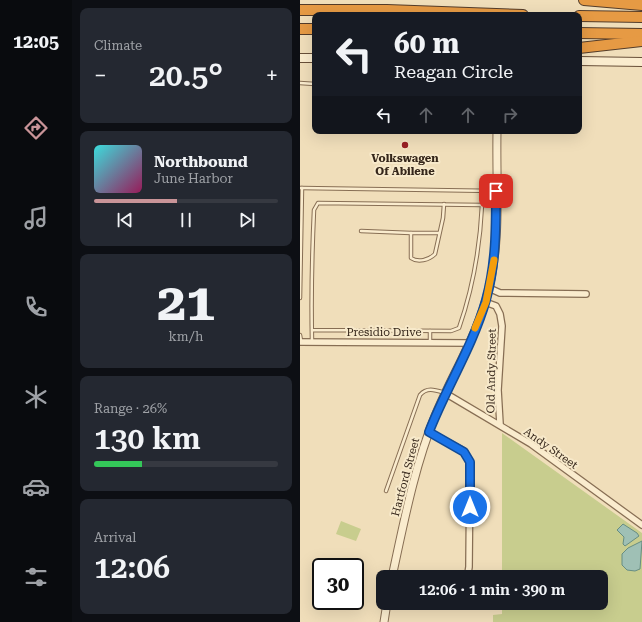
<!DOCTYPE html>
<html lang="en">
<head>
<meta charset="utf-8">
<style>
	body { margin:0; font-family:"Roboto Serif",serif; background:#242831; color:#f1f3f6; height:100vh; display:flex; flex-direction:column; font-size:15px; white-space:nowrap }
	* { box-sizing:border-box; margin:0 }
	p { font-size:13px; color:#9ea1a6 }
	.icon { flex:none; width:22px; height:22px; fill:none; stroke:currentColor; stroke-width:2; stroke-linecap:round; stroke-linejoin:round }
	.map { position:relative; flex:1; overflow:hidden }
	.side { display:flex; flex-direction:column; gap:8px; padding:8px; background:#0d0f14; width:228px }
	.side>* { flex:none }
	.banner { position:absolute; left:12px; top:12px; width:270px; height:122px; border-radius:8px; box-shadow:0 4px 16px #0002; background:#171b24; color:#f1f3f6; overflow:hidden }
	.speed { position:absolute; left:12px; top:558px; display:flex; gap:8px; font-size:20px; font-weight:700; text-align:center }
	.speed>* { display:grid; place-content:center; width:52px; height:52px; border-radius:50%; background:#171b24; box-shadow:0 4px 16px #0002; line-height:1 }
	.speed .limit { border:2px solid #111; border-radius:6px; background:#fff; color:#111 }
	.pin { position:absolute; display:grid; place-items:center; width:34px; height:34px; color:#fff; margin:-17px; border-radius:8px; box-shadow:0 2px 6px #0006 }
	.me { position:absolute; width:44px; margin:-22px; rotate:0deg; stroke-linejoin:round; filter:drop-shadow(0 0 3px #0008) }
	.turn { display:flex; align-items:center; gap:14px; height:84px; padding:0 16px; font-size:18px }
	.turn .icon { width:52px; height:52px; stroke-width:2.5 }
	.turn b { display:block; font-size:28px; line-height:34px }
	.lanes { display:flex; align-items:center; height:38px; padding:0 16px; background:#0003; justify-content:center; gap:20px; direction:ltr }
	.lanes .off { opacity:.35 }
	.big { font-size:30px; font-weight:600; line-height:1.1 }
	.side .card { flex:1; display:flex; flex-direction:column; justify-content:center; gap:6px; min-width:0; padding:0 14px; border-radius:8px; background:#242831 }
	.side .dial { align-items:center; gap:0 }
	.dial b { font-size:52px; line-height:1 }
	.song { display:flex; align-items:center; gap:12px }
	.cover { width:48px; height:48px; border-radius:6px; background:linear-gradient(135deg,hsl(180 70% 55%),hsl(330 70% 35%)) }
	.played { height:4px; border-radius:2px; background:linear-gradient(90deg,#c99498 45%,#363941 45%) }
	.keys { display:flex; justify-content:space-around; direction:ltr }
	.heat { display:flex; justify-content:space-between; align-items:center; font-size:22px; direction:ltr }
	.charge { height:6px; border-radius:3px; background:linear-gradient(90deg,#34c759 26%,#363941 0) }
	.trip { position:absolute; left:76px; top:570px; width:232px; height:40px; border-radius:8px; background:#171b24; box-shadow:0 4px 16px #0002; font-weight:600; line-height:40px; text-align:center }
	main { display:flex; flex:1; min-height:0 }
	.dock { display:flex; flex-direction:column; width:72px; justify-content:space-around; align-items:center; background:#090b0e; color:#9ea1a6 }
	.dock .icon { width:28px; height:28px }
	.dock .selected { color:#c99498 }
	.dock b { font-size:18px; color:#f1f3f6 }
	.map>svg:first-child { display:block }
	.green { fill:#c8cd8e }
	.water { fill:#9fc0b5; stroke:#678d82 }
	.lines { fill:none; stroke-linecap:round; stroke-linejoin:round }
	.service-casing { stroke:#876e54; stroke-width:4.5 }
	.minor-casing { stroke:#876e54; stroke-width:8 }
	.tertiary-casing { stroke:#876e54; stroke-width:9 }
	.secondary-casing { stroke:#684f38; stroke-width:10 }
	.motorway-casing { stroke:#543c29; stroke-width:12 }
	.service { stroke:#faecce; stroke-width:2.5 }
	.minor { stroke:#faecce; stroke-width:5.5 }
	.tertiary { stroke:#faecce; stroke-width:7 }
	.secondary { stroke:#faecce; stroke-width:8 }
	.motorway { stroke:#e69a44; stroke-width:10 }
	.route-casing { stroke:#114b97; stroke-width:10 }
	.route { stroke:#1a73e8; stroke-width:7 }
	.slow { stroke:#f59e0b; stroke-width:7 }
	.poi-dot { fill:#992126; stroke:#f7e9ca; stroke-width:1.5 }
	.labels { text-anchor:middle; stroke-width:4; stroke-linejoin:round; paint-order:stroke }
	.poi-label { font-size:11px; font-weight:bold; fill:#35261a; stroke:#f7e9ca }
	.street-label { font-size:11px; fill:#35261a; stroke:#f7e9ca }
</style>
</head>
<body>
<main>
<nav class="dock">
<b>12:05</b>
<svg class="icon selected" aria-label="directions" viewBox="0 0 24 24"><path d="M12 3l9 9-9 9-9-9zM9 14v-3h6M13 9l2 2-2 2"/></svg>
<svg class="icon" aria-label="music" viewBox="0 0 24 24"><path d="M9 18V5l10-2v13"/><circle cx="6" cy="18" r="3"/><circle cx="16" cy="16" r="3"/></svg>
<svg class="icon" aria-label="phone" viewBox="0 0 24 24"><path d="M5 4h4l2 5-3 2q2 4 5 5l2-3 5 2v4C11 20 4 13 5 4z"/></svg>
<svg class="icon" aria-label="climate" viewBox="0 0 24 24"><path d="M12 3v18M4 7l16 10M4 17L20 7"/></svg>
<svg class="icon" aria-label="car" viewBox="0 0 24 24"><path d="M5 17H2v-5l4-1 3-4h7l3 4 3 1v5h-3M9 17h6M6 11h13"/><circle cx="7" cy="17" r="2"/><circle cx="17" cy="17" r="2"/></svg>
<svg class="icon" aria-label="filters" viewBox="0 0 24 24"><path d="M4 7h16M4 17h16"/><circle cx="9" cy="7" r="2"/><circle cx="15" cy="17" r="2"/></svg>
</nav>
<section class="side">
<div class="card"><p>Climate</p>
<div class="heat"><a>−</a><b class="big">20.5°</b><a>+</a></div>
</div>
<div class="card">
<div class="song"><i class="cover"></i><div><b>Northbound</b><p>June Harbor</p></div></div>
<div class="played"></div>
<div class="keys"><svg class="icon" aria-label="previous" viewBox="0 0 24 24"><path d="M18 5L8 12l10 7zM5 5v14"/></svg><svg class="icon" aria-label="pause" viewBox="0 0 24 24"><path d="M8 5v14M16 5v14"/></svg><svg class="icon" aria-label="next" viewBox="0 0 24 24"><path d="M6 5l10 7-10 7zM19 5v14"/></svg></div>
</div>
<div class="card dial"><b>21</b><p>km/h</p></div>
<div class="card"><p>Range · 26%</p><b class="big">130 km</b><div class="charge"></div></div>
<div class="card"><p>Arrival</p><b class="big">12:06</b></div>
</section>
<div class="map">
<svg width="342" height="622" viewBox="0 0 342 622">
	<rect width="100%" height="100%" fill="#f0deba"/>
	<g class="green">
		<path d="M202 433 342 533V622H193V615L202 614V603H301V577H202Z"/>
		<path d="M41 521 61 529 56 541 36 534Z"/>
	</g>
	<g class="water">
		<path d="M323 524 337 533 339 536 325 546 323 544 324 537 317 530Z"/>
		<path d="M342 541 340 569 335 571 327 570 322 565V554L328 548Z"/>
	</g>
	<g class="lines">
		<g class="service-casing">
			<g id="service">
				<path d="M0 83 15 84"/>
				<path d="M0 188H2L0 298"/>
				<path d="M2 188 196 191"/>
				<path d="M61 231 111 233"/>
				<path d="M139 233H111V258C118 263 129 260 135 254L143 218 144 204"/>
				<path d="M12 330 151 331 159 328C173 288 180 247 182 205L18 203 14 210C12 254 11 298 12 341"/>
				<path d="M130 331V342"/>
				<path d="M0 335 1 341"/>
				<path d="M86 491 120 395C127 387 135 390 145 393"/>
			</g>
		</g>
		<g class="minor-casing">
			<g id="minor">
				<path d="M189 288 200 293 286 294"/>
				<path d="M185 302 196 306 200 314 202 326 198 390 200 424"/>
				<path d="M0 342 169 343"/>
				<path d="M145 393 231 444 342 525"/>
				<path d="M129 432 164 451 170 462 169 567 168 573 164 577"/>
			</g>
		</g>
		<g class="tertiary-casing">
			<g id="tertiary">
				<path d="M92 577C104 522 114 468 135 416 152 374 179 333 189 288 201 237 196 183 197 131"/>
				<path d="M84 622 87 603"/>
			</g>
		</g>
		<g class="secondary-casing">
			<g id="secondary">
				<path d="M0 58H15"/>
				<path d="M279 61 342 62"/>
			</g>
		</g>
		<g class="motorway-casing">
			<g id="motorway">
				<path d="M284 0 342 5"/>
				<path d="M0 10H87L223 15"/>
				<path d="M279 16 342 17"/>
				<path d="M0 29H15"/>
				<path d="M279 33 342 34"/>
				<path d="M279 48 342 41"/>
			</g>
		</g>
		<use href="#service" class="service"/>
		<use href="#minor" class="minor"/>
		<use href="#tertiary" class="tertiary"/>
		<use href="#secondary" class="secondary"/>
		<use href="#motorway" class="motorway"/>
	</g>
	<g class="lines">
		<g class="route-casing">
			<path id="route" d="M170 507V462L164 452 129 432C146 388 173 346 186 300 196 264 196 228 196 191"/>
		</g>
		<use href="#route" class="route"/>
		<path class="slow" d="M175 328 186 302 194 260"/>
	</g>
	<circle class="poi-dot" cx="105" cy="145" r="4"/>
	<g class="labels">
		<g class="poi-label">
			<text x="105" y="162">Volkswagen<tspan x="105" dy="13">Of Abilene</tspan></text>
		</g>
		<g class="street-label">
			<text x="84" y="336">Presidio Drive</text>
			<text transform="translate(191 371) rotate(-89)" y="4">Old Andy Street</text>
			<text transform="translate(251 448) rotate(35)" y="4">Andy Street</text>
			<text transform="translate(105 477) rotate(-75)" y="4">Hartford Street</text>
		</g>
	</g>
</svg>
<div class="speed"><div class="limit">30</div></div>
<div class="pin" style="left:196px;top:191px;background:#d93025"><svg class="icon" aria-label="arrive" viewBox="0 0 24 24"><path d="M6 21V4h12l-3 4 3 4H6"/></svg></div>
<svg class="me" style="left:170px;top:507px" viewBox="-20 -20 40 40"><circle r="17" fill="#1a73e8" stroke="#fff" stroke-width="3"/><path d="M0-11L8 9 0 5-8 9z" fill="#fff"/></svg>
<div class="trip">12:06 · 1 min · 390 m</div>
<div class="banner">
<div class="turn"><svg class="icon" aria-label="left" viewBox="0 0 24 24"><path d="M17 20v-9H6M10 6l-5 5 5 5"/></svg><div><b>60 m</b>Reagan Circle</div></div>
<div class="lanes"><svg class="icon" aria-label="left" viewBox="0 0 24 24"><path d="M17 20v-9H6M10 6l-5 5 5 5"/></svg><svg class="icon off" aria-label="ahead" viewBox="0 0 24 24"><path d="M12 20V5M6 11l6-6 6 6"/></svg><svg class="icon off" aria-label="ahead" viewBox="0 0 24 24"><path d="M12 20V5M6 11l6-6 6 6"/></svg><svg class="icon off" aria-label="right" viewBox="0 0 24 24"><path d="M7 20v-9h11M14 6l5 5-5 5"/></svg></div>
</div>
</div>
</main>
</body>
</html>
